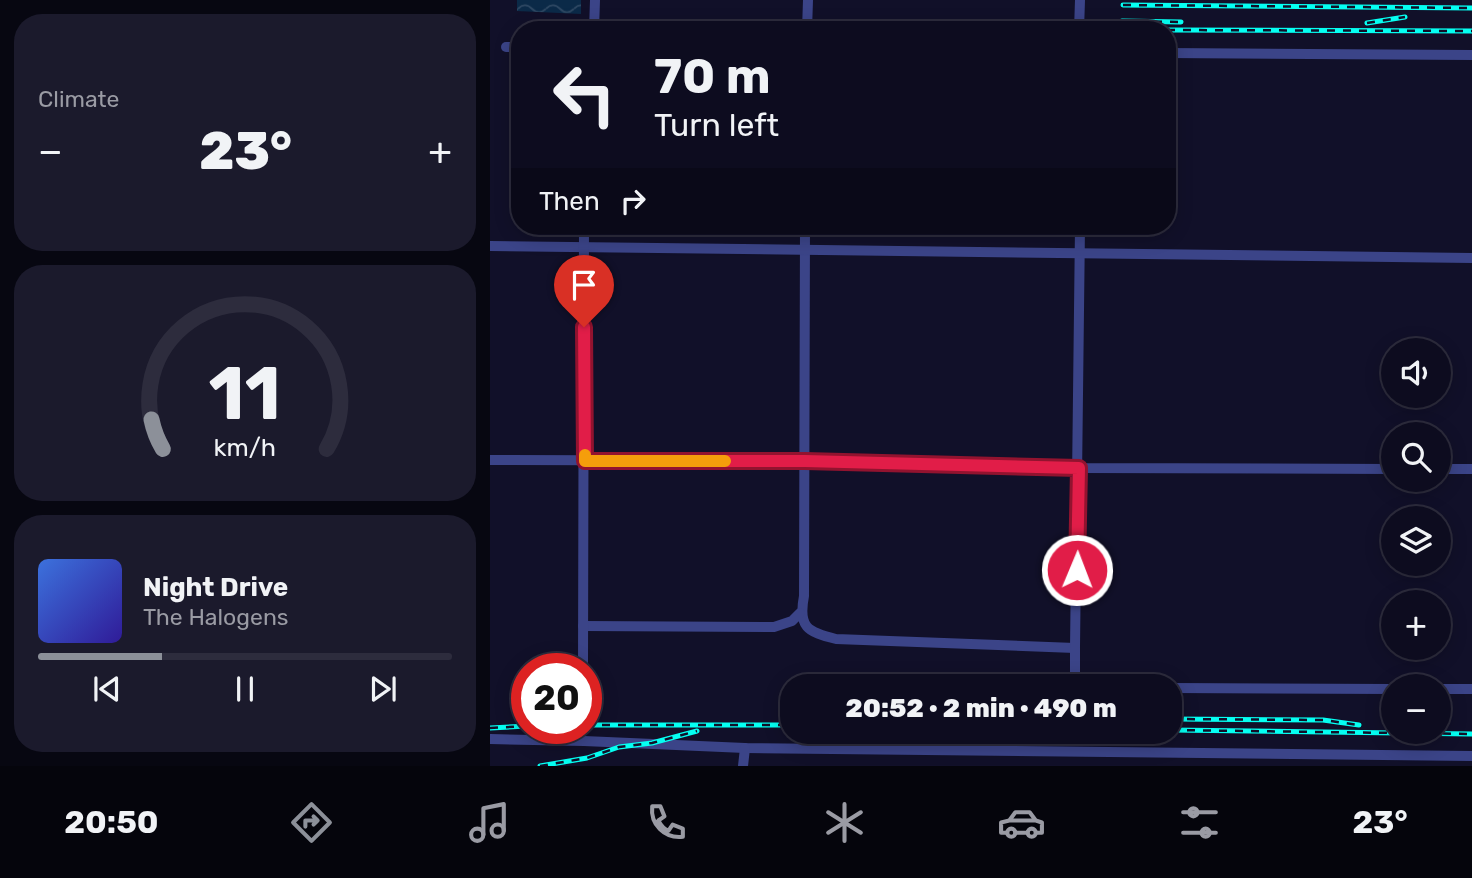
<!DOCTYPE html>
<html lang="en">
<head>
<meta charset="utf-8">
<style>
	body { margin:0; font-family:Rubik,sans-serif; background:#1b1a2c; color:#f1f3f6; height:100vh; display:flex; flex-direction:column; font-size:26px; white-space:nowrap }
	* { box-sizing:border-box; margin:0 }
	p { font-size:23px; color:#9a9ba4 }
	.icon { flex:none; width:38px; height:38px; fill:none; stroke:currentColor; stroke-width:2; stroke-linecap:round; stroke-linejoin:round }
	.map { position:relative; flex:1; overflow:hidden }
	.panel { display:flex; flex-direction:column; gap:14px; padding:14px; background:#070711; width:490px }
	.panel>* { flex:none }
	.hud { position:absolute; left:21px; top:21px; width:665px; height:214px; border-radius:28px; box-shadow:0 4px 18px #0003,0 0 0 2px #2d2c3d; background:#0d0c1f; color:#f1f3f6; overflow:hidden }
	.tools { position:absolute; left:891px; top:338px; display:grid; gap:14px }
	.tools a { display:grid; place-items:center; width:70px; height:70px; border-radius:50%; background:#0d0c1f; box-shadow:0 4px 18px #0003,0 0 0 2px #2d2c3d; font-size:35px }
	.speed { position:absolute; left:21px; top:653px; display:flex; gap:14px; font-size:35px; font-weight:700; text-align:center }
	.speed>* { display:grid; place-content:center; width:91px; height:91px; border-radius:50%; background:#0d0c1f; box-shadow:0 4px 18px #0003,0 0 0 2px #2d2c3d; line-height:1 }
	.speed .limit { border:10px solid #d22; background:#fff; color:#111 }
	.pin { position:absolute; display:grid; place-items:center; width:60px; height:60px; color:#fff; margin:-72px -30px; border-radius:50% 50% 50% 0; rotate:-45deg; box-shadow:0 0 7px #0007 }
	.pin .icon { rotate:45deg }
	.me { position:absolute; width:77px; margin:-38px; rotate:1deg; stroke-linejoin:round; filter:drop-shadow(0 0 5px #0008) }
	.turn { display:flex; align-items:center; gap:24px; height:147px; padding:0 28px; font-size:32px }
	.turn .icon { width:91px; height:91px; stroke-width:2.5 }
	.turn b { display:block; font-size:49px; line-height:60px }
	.then { display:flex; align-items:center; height:66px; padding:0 28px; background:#0003; gap:14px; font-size:26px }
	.big { font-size:52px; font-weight:800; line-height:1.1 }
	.panel .tile { flex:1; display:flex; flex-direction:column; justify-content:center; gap:10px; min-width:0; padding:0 24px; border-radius:28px; background:#1b1a2c }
	.panel .dial { align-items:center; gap:0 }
	.dial svg { height:182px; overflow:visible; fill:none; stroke:#2d2c3d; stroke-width:7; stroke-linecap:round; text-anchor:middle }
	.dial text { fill:#f1f3f6; stroke:none }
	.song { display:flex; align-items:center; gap:21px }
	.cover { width:84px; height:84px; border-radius:10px; background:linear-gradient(135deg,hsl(220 70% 55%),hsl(250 70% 35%)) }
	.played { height:7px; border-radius:4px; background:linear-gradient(90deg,#8c9099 30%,#2d2c3d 30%) }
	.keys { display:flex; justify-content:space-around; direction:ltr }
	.heat { display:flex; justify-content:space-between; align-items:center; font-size:38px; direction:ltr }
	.trip { position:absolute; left:290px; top:674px; width:402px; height:70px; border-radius:28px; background:#0d0c1f; box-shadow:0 4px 18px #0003,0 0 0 2px #2d2c3d; font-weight:800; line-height:70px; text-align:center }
	.tabs { display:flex; height:112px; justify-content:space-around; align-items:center; background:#05050c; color:#9a9ba4 }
	.tabs .icon { width:49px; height:49px }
	.tabs .active { color:#8c9099 }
	.tabs b { font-size:32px; color:#f1f3f6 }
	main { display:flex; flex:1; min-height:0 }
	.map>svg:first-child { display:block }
	.water { fill:url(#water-waves) }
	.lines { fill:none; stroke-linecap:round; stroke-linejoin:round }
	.minor { stroke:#3b4488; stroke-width:10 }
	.rail-casing { stroke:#05fff2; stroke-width:5 }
	.rail { stroke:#111029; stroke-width:2.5; stroke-dasharray:8; stroke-linecap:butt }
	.route-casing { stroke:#92132f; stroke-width:18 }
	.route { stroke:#e11d48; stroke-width:12 }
	.slow { stroke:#f59e0b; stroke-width:12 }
</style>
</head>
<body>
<main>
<section class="panel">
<div class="tile"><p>Climate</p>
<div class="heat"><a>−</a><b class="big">23°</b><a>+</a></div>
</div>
<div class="tile dial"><svg viewBox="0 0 100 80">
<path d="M14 69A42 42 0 1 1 86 69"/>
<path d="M14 69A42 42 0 0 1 9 56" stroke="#8c9099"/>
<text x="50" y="56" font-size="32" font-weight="700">11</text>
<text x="50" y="72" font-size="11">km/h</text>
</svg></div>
<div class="tile">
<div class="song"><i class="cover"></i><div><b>Night Drive</b><p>The Halogens</p></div></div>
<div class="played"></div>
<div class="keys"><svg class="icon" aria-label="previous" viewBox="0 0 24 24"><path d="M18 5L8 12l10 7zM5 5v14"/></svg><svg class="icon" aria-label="pause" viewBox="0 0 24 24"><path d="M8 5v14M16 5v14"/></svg><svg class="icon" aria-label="next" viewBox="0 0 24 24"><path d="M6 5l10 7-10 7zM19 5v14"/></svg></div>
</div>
</section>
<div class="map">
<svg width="982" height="766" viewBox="0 0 982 766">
	<defs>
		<pattern id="water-waves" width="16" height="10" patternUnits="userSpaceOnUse" patternTransform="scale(1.75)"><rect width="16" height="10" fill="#0b2a48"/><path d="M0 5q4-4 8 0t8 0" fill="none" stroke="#2e4863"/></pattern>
	</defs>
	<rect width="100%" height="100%" fill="#111029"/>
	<path class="water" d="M27 0H91V14L27 11Z"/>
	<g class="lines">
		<g class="minor">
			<path d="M104 30 105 0"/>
			<path d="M317 30 318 0"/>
			<path d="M589 30 590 0"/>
			<path d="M16 47H30"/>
			<path d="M677 53 982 55"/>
			<path d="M315 226 314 596C308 627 317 632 346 639L585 648"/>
			<path d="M590 226 585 648V675L592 686"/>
			<path d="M0 246 982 258"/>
			<path d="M0 460 315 461 589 468 903 469"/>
			<path d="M948 469H982"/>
			<path d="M93 626 284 627 302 621 310 613"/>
			<path d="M93 668 94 226"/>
			<path d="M681 688 903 689"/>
			<path d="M948 689H982"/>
			<path d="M0 739 94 741 255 748 982 756"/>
			<path d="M253 766 255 748"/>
		</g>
		<g class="rail-casing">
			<g id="rail">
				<path d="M633 5 982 8"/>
				<path d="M632 21 691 22"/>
				<path d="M877 23 915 17"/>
				<path d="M677 30 982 31"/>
				<path d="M681 719 833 720 869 725"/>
				<path d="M96 725H303"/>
				<path d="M0 728 37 726"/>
				<path d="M681 730 982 734"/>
				<path d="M50 766 97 758 129 747 162 743 207 731"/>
			</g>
		</g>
		<use href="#rail" class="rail"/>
	</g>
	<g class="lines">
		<g class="route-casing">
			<path id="route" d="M94 327 95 461H315L589 468 587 570"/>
		</g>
		<use href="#route" class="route"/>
		<path class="slow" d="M95 455V461H235"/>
	</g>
</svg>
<div class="tools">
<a><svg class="icon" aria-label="sound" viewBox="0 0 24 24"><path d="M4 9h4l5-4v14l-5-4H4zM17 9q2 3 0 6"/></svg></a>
<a><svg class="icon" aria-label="search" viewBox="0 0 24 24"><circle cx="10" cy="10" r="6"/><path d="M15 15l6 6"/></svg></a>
<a><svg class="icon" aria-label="layers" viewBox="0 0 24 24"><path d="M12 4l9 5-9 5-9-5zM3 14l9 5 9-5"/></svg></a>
<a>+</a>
<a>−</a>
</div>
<div class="speed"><div class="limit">20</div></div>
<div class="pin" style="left:94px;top:327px;background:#d93025"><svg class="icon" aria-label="arrive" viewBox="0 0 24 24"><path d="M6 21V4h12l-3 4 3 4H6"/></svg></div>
<svg class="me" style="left:587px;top:570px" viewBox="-20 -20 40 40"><circle r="17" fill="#e11d48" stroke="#fff" stroke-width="3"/><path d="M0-11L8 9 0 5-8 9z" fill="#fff"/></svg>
<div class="trip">20:52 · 2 min · 490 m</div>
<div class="hud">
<div class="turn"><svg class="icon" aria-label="left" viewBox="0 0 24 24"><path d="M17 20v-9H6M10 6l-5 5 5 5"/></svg><div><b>70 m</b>Turn left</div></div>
<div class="then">Then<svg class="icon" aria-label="right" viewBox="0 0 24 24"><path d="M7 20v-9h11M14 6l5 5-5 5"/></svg></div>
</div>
</div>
</main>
<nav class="tabs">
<b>20:50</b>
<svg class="icon active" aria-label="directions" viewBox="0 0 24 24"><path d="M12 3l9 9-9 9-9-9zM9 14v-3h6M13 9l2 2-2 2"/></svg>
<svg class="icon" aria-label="music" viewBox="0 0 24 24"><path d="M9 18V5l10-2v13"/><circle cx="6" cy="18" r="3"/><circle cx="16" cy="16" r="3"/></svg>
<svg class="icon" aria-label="phone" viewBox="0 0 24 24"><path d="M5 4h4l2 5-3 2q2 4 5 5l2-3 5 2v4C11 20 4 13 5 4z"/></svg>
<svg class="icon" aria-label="climate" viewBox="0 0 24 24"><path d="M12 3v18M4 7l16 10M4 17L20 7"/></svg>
<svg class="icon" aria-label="car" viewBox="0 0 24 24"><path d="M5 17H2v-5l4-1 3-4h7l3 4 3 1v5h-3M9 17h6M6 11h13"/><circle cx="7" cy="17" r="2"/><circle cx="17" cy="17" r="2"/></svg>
<svg class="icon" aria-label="filters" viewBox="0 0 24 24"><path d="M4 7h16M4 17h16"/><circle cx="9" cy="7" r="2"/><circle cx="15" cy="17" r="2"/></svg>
<b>23°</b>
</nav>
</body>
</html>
